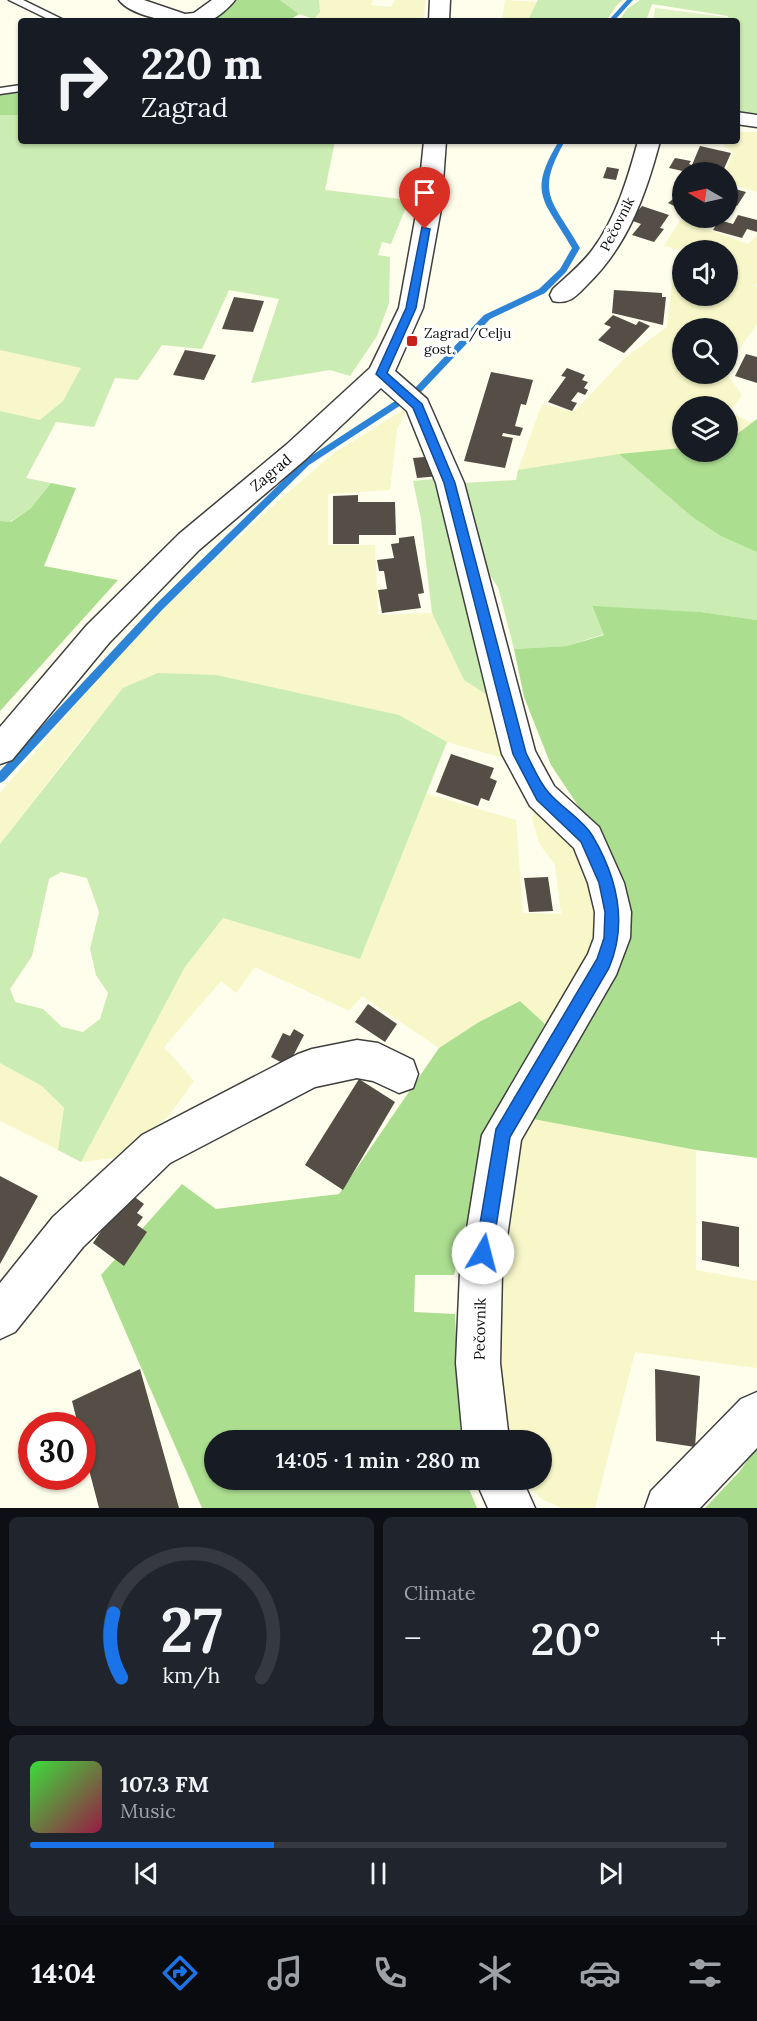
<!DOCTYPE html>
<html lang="en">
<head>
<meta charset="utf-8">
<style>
	body { margin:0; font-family:Lora,serif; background:#20242c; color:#f1f3f6; height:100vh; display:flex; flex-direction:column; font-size:22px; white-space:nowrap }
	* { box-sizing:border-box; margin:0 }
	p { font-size:20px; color:#9ea1a6 }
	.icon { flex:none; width:33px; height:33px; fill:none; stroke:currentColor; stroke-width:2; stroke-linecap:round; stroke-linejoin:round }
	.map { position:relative; height:1508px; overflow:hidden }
	.side { display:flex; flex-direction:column; gap:9px; padding:9px; background:#0d0f14; flex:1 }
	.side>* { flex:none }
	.hud { position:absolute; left:18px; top:18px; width:722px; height:126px; border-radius:6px; box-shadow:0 2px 4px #0004; background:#171b24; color:#f1f3f6; overflow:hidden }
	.needle { width:39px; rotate:279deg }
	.buttons { position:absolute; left:672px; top:162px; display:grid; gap:12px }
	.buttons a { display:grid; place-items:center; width:66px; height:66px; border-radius:50%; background:#171b24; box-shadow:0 2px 4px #0004; font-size:30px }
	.speed { position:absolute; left:18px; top:1412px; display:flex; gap:12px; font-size:30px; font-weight:700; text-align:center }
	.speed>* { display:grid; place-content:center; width:78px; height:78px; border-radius:50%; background:#171b24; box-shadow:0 2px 4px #0004; line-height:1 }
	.speed .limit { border:9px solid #d22; background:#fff; color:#111 }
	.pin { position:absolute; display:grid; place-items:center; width:51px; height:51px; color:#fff; margin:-62px -26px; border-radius:50% 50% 50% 0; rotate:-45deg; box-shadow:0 0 6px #0007 }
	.pin .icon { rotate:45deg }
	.me { position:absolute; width:66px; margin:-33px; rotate:8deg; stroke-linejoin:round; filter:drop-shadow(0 0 4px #0008) }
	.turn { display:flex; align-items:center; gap:21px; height:126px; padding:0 24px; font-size:27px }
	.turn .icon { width:78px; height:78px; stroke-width:2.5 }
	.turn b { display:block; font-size:42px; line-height:51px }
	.big { font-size:45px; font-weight:600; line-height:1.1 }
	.side .tile { flex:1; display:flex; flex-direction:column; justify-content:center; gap:9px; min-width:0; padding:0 21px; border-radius:9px; background:#20242c }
	.side .dial { align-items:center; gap:0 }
	.dial svg { height:156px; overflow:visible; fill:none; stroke:#363941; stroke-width:7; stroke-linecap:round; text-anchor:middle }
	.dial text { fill:#f1f3f6; stroke:none }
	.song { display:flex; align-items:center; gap:18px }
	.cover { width:72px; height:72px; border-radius:9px; background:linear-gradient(135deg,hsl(120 70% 55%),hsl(340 70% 35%)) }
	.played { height:6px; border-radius:3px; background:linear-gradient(90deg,#1a73e8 35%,#363941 35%) }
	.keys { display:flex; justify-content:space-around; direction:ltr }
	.heat { display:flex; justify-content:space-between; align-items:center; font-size:33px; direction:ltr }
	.side .tiles { flex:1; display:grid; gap:9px; grid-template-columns:1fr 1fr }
	.tile:last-child { grid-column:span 2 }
	.trip { position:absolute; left:204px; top:1430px; width:348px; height:60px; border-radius:30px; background:#171b24; box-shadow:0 2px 4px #0004; font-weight:600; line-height:60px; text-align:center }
	.dock { display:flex; height:96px; justify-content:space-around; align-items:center; background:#090b0e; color:#9ea1a6 }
	.dock .icon { width:42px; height:42px }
	.dock .active { color:#1a73e8 }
	.dock b { font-size:27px; color:#f1f3f6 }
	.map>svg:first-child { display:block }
	.farmland { fill:#f7f7c9 }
	.green { fill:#cbecb2; fill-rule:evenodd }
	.forest { fill:#acde90 }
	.pitch { fill:#dff3c4 }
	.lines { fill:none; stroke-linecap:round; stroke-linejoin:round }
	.stream { fill:#2d84d7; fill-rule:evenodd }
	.building { fill:#554e47 }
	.service-casing { stroke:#3f3f3f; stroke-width:3 }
	.minor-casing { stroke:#3f3f3f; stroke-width:3 }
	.service { fill:#fff; fill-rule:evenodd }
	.minor { fill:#fff; fill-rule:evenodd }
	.route { fill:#1a73e8; stroke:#114b97; stroke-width:1.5 }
	.poi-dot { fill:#c6211a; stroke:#fff; stroke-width:2 }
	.labels { text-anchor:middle; stroke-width:6; stroke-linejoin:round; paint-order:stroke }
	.far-street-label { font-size:14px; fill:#0c0c0c; stroke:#fff }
	.far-poi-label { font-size:14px; fill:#0c0c0c; stroke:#fff; text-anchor:start }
	.street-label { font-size:15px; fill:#0c0c0c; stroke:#fff }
</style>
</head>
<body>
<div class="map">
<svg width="757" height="1508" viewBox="0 0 757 1508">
	<rect width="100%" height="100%" fill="#fffdeb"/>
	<g class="farmland">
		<path d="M319 0H373L371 5 391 7 395 0H426L423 21H322L314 19 320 12Z"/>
		<path d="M505 0 538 2 530 18 589 21H502Z"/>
		<path d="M736 132H757V192L728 183V172H725L733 153 720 141H736Z"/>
		<path d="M681 219 748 244 757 235V283L755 286 757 288V324L728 364V328H682V374H727L742 395 730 412 752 423 728 441V406H682V448L518 470 542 404 574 412 625 358 667 327 674 266 682 254V296H728V250H683L664 246Z"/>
		<path d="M0 350 82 368 63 401 40 420 0 411Z"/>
		<path d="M408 407 397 430 390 490 328 494V545H375L378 615 432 613 464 680 503 705 521 763 447 742 399 715 89 729 0 844V793L140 630 275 504 334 453Z"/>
		<path d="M425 793 516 820 523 913 561 914 555 865 539 843 532 819 536 805 552 801 584 861 599 916 595 947 581 977 545 1024 520 1001 479 1022 439 1048 362 996 349 1011 255 967 236 993 221 981 164 1047 194 1081 168 1117 113 1158 81 1162 185 967 223 918 360 959Z"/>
		<path d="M0 1063 42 1086 64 1109 58 1150 0 1121Z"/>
		<path d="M528 1118 696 1150V1270L757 1281V1368L635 1352 595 1508H562L542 1499 522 1479H542V1440H506L500 1370 497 1264 516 1145Z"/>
	</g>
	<g class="green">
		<path d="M280 0H319L320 12 314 19 299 14Z"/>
		<path d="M538 0H623L617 5 606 21 529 18Z"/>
		<path d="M640 0H757V114L737 112 736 21H727L728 16 652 4 646 21H619L627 9Z"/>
		<path d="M0 115H21V141H335L325 190 409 200 391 244 382 242 378 255 390 257 389 303 377 336 350 376 330 370 251 383 279 299 229 290 202 349 162 345 138 380 115 378 94 427 56 422 26 478 51 483 31 508 10 522 0 521V411L40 420 63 401 81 368 0 350Z"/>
		<path d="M619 454 691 516 757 552V620L701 612 592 607 604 634 567 646 514 649 498 587 480 561 462 483 516 480 518 470Z"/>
		<path d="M443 478 503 705 464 680 432 613 421 519 413 481Z"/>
		<path d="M158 673 216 675 399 715 447 742 360 959 223 918 185 967 81 1162 58 1150 64 1108 42 1086 0 1063V844L123 688ZM61 872 87 878 99 912 90 949 96 975 108 993 100 1019 83 1032 62 1027 43 1009 15 1002 10 989 32 956 49 879Z"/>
	</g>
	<g class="forest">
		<path d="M236 0H280L299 14 288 21H209Z"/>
		<path d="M21 91V115H0V95Z"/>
		<path d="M757 419V552L721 536 691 516 619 454 682 448V452H728V441Z"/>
		<path d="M51 483 76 488 44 566 118 580 0 711V521L11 522 31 508Z"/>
		<path d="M592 606 701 612 757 620V1158L696 1150 528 1118 566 1054 602 1002 624 951 608 851 551 765 524 697 514 649 567 646 604 635Z"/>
		<path d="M520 1001 545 1024 489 1127 454 1275H415L414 1312 455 1314 461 1440H214V1479H465L477 1508H202L101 1275 182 1184 216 1209 339 1194 439 1048 479 1022Z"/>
		<path d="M757 1446V1508H705L740 1471Z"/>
	</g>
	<path class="pitch" d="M655 8 726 17 725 21H653Z"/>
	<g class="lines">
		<g class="stream">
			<path d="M627 0H633L614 21H608Z"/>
			<path d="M559 141H565C534 195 553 200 580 248L566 272 545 293 490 319 421 392 309 465 162 610 4 781 0 783V771L156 604 303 461 415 388 484 315 539 289 560 269 572 248C545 200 526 195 559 141Z"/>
		</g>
	</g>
	<g class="building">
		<path d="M700 146 731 153 723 171 705 167 702 172H687L669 168 675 158 691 161 689 164 692 165Z"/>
		<path d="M607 167 619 169 616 180 603 178Z"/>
		<path d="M728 187 746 192 737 206 728 203Z"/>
		<path d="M682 192V210L668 203Z"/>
		<path d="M642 206 669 215 660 228 664 229 654 242 632 235 641 224 630 220Z"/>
		<path d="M738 215 757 220V232L747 229 742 238 713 230 719 220 733 224Z"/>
		<path d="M614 290 662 293V297H666L663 325 612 313Z"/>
		<path d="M234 297 264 301 253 332 222 329Z"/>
		<path d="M613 315 636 325 639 321 650 326 624 353 598 340 611 327 604 324Z"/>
		<path d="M185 350 216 355 204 380 173 375Z"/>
		<path d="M746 354 757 357V383L735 376Z"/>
		<path d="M567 368 585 375 582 380 588 382 584 388 588 390 585 395 578 392 571 401 577 403 572 411 548 402 566 377 561 376Z"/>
		<path d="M491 372 533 380 526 405 521 404 515 426 523 428 520 436 503 433 502 436 513 438 505 468 464 461Z"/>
		<path d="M436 456 440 476 417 478 413 458Z"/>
		<path d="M358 495V502H395L396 535H359V544H333V496Z"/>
		<path d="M414 536 424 593 418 594 421 608 382 613 378 590 387 589 384 571H379L377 560 394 558 391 544 399 543V538Z"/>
		<path d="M451 754 494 768 490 778 497 781 489 801 481 798 478 806 436 792Z"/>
		<path d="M548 877 553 911 529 912 524 878Z"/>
		<path d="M368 1004 397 1024 385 1042 355 1022Z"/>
		<path d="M294 1029 304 1035 288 1066 271 1057 283 1033 290 1036Z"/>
		<path d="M359 1079 395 1102 343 1190 305 1165Z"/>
		<path d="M0 1176 38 1196 0 1264Z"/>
		<path d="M128 1192 144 1204 137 1213 143 1217 137 1225 147 1232 124 1266 93 1243Z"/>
		<path d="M702 1221 739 1227V1267L702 1260Z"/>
		<path d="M140 1369 179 1508H99L82 1443V1425H78L72 1401Z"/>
		<path d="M655 1369 700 1376 695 1447 656 1441Z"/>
	</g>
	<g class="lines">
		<g class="service-casing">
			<g id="service">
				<path d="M9 0H23L66 21H52Z"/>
				<path d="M21 85V91L0 94V88Z"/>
			</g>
		</g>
		<g class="minor-casing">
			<g id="minor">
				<path d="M119 0H144L185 14 194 13 212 0H235C230 7 217 18 209 21 189 27 132 18 119 0Z"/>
				<path d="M430 0H450L449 21H429Z"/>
				<path d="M736 112 757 115V127L736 124Z"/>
				<path d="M424 141H446L441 209 423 308 395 371 427 399 464 483 535 751 554 786 599 827 624 883 631 912 630 938 616 975 521 1140 502 1272 500 1363 509 1440H463L456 1363 460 1272 482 1135 588 954 594 938 595 912 588 883 574 848 530 806 502 754 436 483 407 411 381 388 306 459 199 550 109 643 12 760 0 764V727L87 625 179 534 286 445 370 368 399 308 417 209Z"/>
				<path d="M638 141H660C646 194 628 245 588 284 577 295 570 305 553 301L550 295 553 289C567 276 582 264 593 249 616 218 628 178 638 141Z"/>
				<path d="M357 1040 378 1043 413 1060 418 1074 413 1088 399 1093 373 1081 357 1078 315 1087 170 1163 83 1247 15 1332 0 1339V1283L53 1217 142 1135 298 1054 312 1049Z"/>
				<path d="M757 1392V1448L700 1508H645L651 1491 741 1399Z"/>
				<path d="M475 1479H522L535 1508H488Z"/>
			</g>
		</g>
		<use href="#service" class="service"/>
		<use href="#minor" class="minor"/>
	</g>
	<path class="route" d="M422 227 430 229 416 308 387 373 422 404 455 483 526 753C533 766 539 782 549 793 562 808 582 819 592 835 617 877 628 923 609 968L510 1137 492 1253 490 1259 483 1262 477 1259 475 1253 496 1129 597 959 604 938 605 912 599 883 581 842 537 800 513 754 444 483 413 408 376 374 406 308Z"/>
	<rect class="poi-dot" x="406" y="335" width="12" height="12" rx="3"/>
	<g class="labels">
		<g class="far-street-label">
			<text transform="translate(617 224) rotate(-63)" y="5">Pečovnik</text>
		</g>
		<g class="far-poi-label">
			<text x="424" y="338">Zagrad/Celju<tspan x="424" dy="16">gost.</tspan></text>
		</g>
		<g class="street-label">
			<text transform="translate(271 473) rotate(-40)" y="5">Zagrad</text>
			<text transform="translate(480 1329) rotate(-89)" y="5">Pečovnik</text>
		</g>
	</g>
</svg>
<div class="buttons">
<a><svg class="needle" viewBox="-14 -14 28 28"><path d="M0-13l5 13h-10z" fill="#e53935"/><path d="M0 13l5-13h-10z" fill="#9ea1a6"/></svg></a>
<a><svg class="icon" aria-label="sound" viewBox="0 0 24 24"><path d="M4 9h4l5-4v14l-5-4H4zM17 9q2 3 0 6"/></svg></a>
<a><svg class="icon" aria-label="search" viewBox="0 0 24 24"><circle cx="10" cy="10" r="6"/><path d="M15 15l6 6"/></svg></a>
<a><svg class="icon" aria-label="layers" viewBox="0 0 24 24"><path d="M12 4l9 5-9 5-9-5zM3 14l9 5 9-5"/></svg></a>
</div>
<div class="speed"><div class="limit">30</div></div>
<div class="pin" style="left:425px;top:229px;background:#d93025"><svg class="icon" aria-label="arrive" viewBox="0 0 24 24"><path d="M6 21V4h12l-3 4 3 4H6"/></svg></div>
<svg class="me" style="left:483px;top:1253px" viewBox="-20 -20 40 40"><circle r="19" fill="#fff"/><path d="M0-13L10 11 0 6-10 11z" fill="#1a73e8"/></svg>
<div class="trip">14:05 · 1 min · 280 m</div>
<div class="hud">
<div class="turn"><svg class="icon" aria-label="right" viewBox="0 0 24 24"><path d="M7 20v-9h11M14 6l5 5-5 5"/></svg><div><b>220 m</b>Zagrad</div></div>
</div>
</div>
<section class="side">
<div class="tiles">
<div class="tile dial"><svg viewBox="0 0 100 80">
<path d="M14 69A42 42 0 1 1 86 69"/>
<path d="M14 69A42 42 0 0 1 10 36" stroke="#1a73e8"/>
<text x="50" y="56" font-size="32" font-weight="700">27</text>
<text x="50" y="72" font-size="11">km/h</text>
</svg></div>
<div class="tile"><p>Climate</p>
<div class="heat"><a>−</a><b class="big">20°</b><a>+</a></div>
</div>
<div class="tile">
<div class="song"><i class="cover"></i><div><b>107.3 FM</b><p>Music</p></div></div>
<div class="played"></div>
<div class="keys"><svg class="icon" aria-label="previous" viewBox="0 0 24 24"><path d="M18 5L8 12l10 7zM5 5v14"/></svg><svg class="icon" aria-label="pause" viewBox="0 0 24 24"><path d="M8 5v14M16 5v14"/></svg><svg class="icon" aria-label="next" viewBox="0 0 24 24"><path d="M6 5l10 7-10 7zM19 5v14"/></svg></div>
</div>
</div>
</section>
<nav class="dock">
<b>14:04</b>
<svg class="icon active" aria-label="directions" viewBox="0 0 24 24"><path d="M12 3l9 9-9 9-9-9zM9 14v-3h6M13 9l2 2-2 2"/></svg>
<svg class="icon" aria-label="music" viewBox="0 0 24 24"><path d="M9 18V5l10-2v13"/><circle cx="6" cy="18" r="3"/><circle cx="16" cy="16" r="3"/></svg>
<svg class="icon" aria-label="phone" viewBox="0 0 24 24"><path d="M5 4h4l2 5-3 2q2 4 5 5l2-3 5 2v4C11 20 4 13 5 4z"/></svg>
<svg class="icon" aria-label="climate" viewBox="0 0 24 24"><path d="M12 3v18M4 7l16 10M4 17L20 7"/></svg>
<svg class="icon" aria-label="car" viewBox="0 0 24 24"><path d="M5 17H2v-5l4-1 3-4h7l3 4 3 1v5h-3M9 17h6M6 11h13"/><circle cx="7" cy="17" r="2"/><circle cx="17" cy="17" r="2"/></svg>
<svg class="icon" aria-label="filters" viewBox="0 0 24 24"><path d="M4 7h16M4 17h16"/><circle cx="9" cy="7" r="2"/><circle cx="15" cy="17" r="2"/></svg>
</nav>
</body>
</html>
